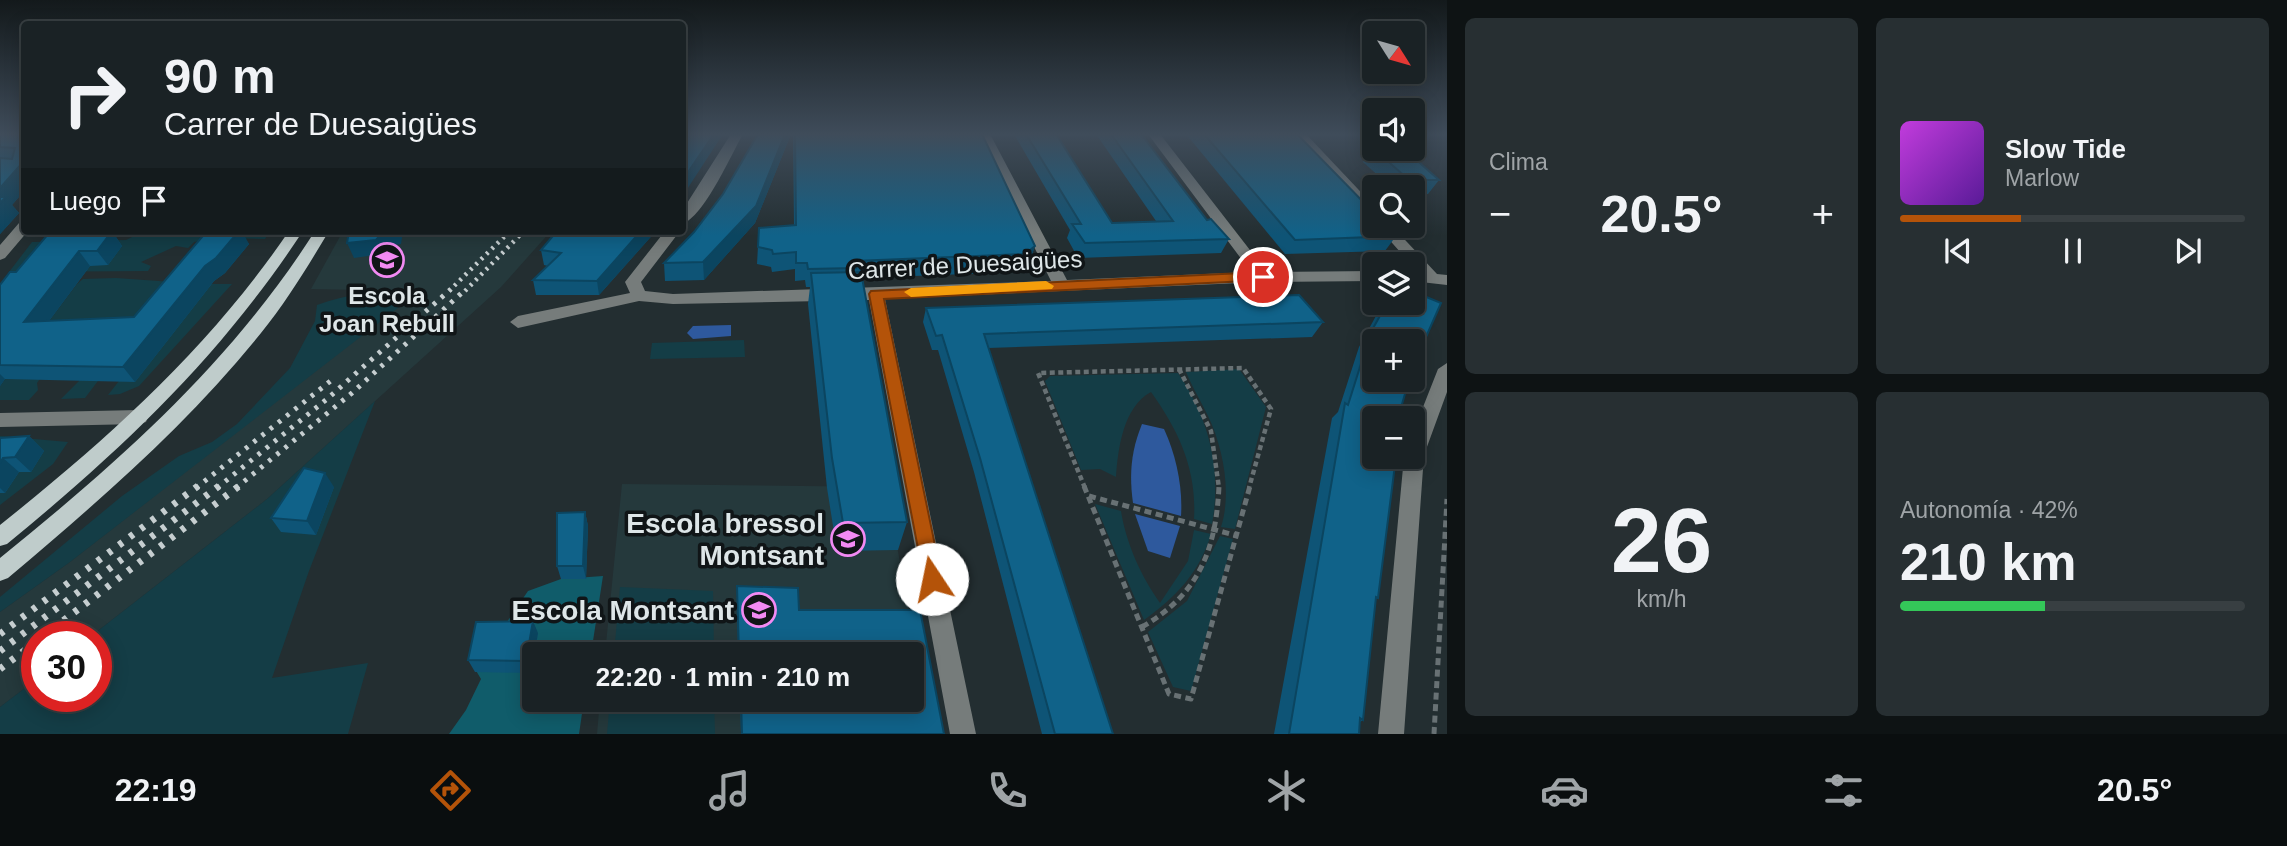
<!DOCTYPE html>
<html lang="es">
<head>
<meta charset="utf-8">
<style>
	body { margin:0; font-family:Helvetica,sans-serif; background:#272f32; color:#f1f3f6; height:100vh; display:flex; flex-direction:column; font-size:26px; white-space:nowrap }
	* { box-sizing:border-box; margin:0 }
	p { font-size:23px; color:#9fa4a7 }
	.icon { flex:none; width:38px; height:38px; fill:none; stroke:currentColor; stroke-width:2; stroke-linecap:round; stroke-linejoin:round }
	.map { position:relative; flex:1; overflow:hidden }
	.drawer { display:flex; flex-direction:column; gap:18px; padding:18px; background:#0e1314; width:840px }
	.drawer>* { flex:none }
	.hud { position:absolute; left:21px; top:21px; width:665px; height:214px; border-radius:7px; box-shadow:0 4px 18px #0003,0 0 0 2px #383f42; background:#1a2225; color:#f1f3f6; overflow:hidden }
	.needle { width:46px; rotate:127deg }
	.buttons { position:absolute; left:1362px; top:21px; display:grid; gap:14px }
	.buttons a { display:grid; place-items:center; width:63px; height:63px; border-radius:7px; background:#1a2225; box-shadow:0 4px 18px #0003,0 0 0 2px #383f42; font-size:35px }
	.speed { position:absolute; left:21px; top:621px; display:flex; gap:14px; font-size:35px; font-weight:700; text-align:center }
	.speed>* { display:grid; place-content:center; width:91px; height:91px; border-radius:50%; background:#1a2225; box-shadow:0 4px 18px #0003,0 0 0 2px #383f42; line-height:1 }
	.speed .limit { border:10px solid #d22; background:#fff; color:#111 }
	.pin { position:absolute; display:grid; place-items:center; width:60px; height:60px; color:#fff; margin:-30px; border:4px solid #fff; border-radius:50%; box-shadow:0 2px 7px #0007 }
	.me { position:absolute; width:77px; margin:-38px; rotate:349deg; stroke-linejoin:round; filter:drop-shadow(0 0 5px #0008) }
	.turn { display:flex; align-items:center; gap:24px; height:147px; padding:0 28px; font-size:32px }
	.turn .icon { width:91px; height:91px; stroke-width:2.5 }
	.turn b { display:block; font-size:49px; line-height:60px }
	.then { display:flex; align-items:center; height:66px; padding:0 28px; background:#0003; gap:14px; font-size:26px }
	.big { font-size:52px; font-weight:700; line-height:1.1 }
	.drawer .widget { flex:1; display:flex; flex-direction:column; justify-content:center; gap:10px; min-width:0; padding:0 24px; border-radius:10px; background:#272f32 }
	.drawer .dial { align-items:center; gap:0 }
	.dial b { font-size:91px; line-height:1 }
	.song { display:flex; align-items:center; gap:21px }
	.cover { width:84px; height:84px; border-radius:10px; background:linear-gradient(135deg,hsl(290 70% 55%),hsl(270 70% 35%)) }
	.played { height:7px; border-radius:4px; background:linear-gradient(90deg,#b45309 35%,#383f42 35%) }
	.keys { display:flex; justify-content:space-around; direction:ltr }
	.heat { display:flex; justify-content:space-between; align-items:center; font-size:38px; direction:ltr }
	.charge { height:10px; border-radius:5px; background:linear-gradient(90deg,#34c759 42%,#383f42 0) }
	.drawer .tiles { flex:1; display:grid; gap:18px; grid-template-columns:repeat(2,1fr) }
	.trip { position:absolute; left:522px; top:642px; width:402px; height:70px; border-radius:7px; background:#1a2225; box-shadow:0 4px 18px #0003,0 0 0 2px #383f42; font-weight:700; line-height:70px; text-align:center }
	.tabs { display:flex; height:112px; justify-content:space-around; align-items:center; background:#0a0e0f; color:#9fa4a7 }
	.tabs .icon { width:49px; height:49px }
	.tabs .selected { color:#b45309 }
	.tabs b { font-size:32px; color:#f1f3f6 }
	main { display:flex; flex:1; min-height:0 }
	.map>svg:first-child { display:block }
	.built { fill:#25393c }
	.green { fill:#143d46 }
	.forest { fill:#105c6a }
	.water { fill:#2e599d }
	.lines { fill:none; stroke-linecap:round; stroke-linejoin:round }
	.path-far1 { stroke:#687174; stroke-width:4.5; stroke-dasharray:5 3.5; stroke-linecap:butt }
	.path { stroke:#687174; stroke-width:5; stroke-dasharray:7 4.5; stroke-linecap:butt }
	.minor { fill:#767c7b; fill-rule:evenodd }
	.major { fill:#bfcccb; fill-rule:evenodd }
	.rail-far2 { stroke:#c6ced0; stroke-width:4.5; stroke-dasharray:2.5 5; stroke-linecap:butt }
	.rail-far1 { stroke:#c6ced0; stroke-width:5; stroke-dasharray:3.5 7; stroke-linecap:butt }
	.rail { stroke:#c6ced0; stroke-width:7; stroke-dasharray:4.5 9; stroke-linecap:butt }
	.wall { fill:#0e5476 }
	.shaded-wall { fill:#0b4560 }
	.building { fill:#106289; stroke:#0b4560; stroke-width:2 }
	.route { fill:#b45309; stroke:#753606; stroke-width:2 }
	.slow { fill:#f59e0b }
	.labels { text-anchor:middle; stroke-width:7; stroke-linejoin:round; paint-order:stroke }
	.street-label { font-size:24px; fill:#dee6e8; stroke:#101517 }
	.poi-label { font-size:24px; font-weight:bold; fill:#dee6e8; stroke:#101517 }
	.near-poi-label { font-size:28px; font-weight:bold; fill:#dee6e8; stroke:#101517; text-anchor:end }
</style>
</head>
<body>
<main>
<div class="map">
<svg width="1447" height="734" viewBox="0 0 1447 734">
	<rect width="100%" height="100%" fill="#232e31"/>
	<g class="built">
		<path d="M343 231H551L501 287 267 499 90 637H37V679L0 707V612L70 562 416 291 311 289Z"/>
		<path d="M622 484 886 487 932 734H597L600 700H912V654H605Z"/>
	</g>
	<g class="green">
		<path d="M144 231H171L169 236 216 234 218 231H270L265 239 220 238 194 242 188 248 176 246 141 262 151 266 148 271 9 272 32 242 126 240Z"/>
		<path d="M116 278 173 282 85 398 61 399 79 381 70 335 37 383 38 390 29 400H0V386L77 284 83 279Z"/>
		<path d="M209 284H232L139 386 120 394 108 395 119 381 135 382Z"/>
		<path d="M405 289 416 290 403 304 70 562 0 612V597L122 496 179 456 212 442 237 424 290 368 315 321 317 305C347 294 374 291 405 289Z"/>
		<path d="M744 340 745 357 650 359 652 343Z"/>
		<path d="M1239 369 1266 407 1235 529 1221 527C1232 493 1223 447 1208 416 1201 401 1192 387 1186 372Z"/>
		<path d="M1178 373C1209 418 1222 470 1212 524L1194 519C1197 470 1179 431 1151 392 1123 407 1118 449 1116 477L1100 469 1081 470 1045 381 1050 376Z"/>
		<path d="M375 401 309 571 272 678 368 663 348 734H0V707L37 679V696H96V637H90L267 499Z"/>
		<path d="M0 436 68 442 53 464 0 505Z"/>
		<path d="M1095 504 1121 511C1126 543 1141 576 1160 603L1188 561 1194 530 1211 534C1200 572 1176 597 1144 620Z"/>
		<path d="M1220 536 1233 539 1191 691 1173 687 1148 632 1187 601Z"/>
		<path d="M620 587 713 591 714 654H614Z"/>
		<path d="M610 700H714L715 734H607Z"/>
	</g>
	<path class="forest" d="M603 576 591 654H534V700H584L579 734H449L466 710 481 679 475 669 528 591 561 579Z"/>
	<g class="water">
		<path d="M731 325V336L693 339 687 333 693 326Z"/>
		<path d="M1142 424 1164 429C1176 455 1183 487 1181 516L1133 503C1129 474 1131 451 1142 424Z"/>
		<path d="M1135 514 1180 526 1170 558 1148 551Z"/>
	</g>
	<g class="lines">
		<g class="path-far1">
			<path d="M1179 369 1211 431 1219 488"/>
			<path d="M1085 488 1038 373 1243 368 1271 409 1249 488"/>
		</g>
		<g class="path">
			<path d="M1084 486 1169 694 1191 699 1250 486"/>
			<path d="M1089 496 1238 536"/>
			<path d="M1142 627C1199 594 1216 550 1219 486"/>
			<path d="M1434 734 1447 499"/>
		</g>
		<g class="minor">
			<path d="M731 134H743C731 155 704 217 682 224V211Z"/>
			<path d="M978 134H990L1067 280 1251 272 1148 134H1160L1267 272 1374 271V281L1263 282 885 299 976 734H950L869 300 673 304 639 301 518 328 510 322 518 316 630 293 625 282 665 231H680L641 282 645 291 673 294 1051 281Z"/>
			<path d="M1293 134H1306L1374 206V219L1369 218Z"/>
			<path d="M24 222V231H28L5 258 0 260V245L19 223Z"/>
			<path d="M1377 226H1392L1437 274 1447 275V285L1412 281V271L1418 272Z"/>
			<path d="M1447 363V392L1424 455 1404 734H1378L1404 457H1412V435L1438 369Z"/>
			<path d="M139 410 146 412 148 417 146 422 139 424 0 427V413Z"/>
		</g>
		<g class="major">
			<path d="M289 231H303C220 357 124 448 7 544L0 546V525C109 438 210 347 289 231Z"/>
			<path d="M315 231H329C308 266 287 301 261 333 187 425 98 502 8 578L0 581V558C121 460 231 363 315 231Z"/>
		</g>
		<g class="rail-far2">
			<path d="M449 291 510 231"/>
			<path d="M465 291 524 231"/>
		</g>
		<g class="rail-far1">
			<path d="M196 488 333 379"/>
			<path d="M217 488 327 399 451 289"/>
			<path d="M236 488 352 393 466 289"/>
		</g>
		<g class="rail">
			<path d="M0 634 198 486"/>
			<path d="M42 637 239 486"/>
			<path d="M0 651 219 486"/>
			<path d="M0 669 37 641"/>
		</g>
	</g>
	<g class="wall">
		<path d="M0 134H24V191L12 205 19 213 0 234Z"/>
		<path d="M758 134H791L755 223 704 280 665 281 664 263 694 232 723 194Z"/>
		<path d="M793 134H982L1035 246 1029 263 1019 272 862 278 907 522 898 550 837 551 827 488 808 304 810 287H806L805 280 795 281V269L772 272 771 267 757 264 759 228 794 225Z"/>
		<path d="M1014 134H1056L1112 223 1156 221 1096 134H1141L1207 220 1229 239 1221 253 1078 258 1067 238 1070 230Z"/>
		<path d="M1186 134H1297L1396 236 1385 251 1285 254Z"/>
		<path d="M1372 147 1439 180 1428 194H1412V187H1391L1363 162Z"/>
		<path d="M112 231 122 246 108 265 90 266 49 321 134 317 204 235 167 236 164 231H239L249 244 225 273 214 281 135 382 5 379 0 386V285L16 272Z"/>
		<path d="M656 231 599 295H536L533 280 548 266 544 265 541 250Z"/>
		<path d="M1383 303H1412L1374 418 1378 598 1375 600 1363 720 1360 722 1359 734H1274L1332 418 1338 412 1359 347Z"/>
		<path d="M926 308 1323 322 1312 337 988 348 1113 734H1042L974 472 938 350H932L923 322Z"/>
		<path d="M29 436 44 451 31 472H19L5 493H0V438Z"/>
		<path d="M334 487 316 535 281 532 271 518Z"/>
		<path d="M585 512 588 526 586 579H561L557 566Z"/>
		<path d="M737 586 798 588 799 610H920L944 734H741L740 700H912V654H738Z"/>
		<path d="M538 633 531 673 475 672 468 660Z"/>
	</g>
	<g class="shaded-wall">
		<path d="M714 134H722L721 137 682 197V181Z"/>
		<path d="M785 134H791L755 223 704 280 703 262Z"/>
		<path d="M24 161V191L12 205 19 213 0 234V188Z"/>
		<path d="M112 231 122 246 108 265 97 251Z"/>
		<path d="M239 231H242L249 244 225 273 214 281 135 382 123 367 205 266Z"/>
		<path d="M386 231H403L401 244 388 246 382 254 354 258 347 243Z"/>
		<path d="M641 231H656L599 295 597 281Z"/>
		<path d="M1035 246 1029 263 1019 272 1025 254Z"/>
		<path d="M79 251 90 266 37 337 24 322Z"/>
		<path d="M0 374 5 379 0 386Z"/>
		<path d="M29 436 44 451 31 472 15 457Z"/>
		<path d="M3 458 19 472 5 493 0 488V463Z"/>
		<path d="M325 473 334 487 316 535 307 521Z"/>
		<path d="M585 512 588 526 586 579 583 566Z"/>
		<path d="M533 621 538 633 531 673 526 661Z"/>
	</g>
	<g class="building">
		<path d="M0 134H24V161L0 188V158L12 159 15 148 0 147Z"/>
		<path d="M682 134H714L682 181 683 136Z"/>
		<path d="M758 134H785L756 206 703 262 664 263 694 232 723 194Z"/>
		<path d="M795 134H982L1035 246 1025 254 855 261 856 268 808 269 807 263H796V252L773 254 772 250 758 247 759 228 796 225Z"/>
		<path d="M1026 134H1056L1112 223 1173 221 1111 134H1141L1207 220 1211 219 1229 239 1085 243 1072 224H1081Z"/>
		<path d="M1204 134H1297L1374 213V226H1386L1396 236 1295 240Z"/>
		<path d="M1374 149H1404L1439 180H1409Z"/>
		<path d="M0 197H6L0 203Z"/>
		<path d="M112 231 97 251H79L24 322 134 317 207 231H239L216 258 205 266 123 367 0 365V285L10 272H16L49 233Z"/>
		<path d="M349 231H386L383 232 376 240 347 243Z"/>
		<path d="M557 231 580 235 583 231H641L597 281 533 280 561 253 541 250Z"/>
		<path d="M861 272 907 522 843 523 832 458 811 273Z"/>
		<path d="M1412 291 1441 303 1415 362 1412 370V341H1374V380H1409L1398 418H1374V457H1396L1378 598 1376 597 1363 720 1360 718 1359 734H1289L1345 403 1348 405 1371 332 1387 303H1412Z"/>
		<path d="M1299 295 1323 322 984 334 1113 734H1055L980 458 942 335 936 336 926 308Z"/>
		<path d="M29 436 15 457 3 458 0 463V438Z"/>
		<path d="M304 468 325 473 307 521 271 518Z"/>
		<path d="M585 512 583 566H557V513Z"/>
		<path d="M737 586 798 588 799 610H920L944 734H742L741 700H912V654H739Z"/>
		<path d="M533 621 526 661 468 660 476 622Z"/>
	</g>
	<linearGradient id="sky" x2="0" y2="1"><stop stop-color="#13191b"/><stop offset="0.57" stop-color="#3f4c5a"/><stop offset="1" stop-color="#3f4c5a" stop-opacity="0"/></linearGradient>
	<rect width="1447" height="236" fill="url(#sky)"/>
	<path class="route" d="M1263 272 1268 273V280L884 299 942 579 939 585 932 588 925 585 869 294 871 291Z"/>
	<path class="slow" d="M1046 281 1054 286 1052 289 911 297 904 292 911 288Z"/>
	<defs>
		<g id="school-ring" transform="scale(1.75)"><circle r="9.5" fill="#101517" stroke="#f28af3" stroke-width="1.5"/><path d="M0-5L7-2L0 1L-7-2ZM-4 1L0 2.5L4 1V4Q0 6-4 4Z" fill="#f28af3"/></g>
	</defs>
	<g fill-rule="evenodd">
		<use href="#school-ring" x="387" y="260"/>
		<use href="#school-ring" x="848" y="539"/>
		<use href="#school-ring" x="759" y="610"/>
	</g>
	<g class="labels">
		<g class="street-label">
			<text transform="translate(965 265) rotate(-3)" y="8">Carrer de Duesaigües</text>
		</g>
		<g class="poi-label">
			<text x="387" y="304">Escola<tspan x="387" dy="28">Joan Rebull</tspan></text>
		</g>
		<g class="near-poi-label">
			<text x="824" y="533">Escola bressol<tspan x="824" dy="32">Montsant</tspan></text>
			<text x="734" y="620">Escola Montsant</text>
		</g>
	</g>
</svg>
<div class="buttons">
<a><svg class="needle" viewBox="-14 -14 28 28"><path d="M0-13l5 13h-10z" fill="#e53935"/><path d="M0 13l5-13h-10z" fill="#9fa4a7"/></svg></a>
<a><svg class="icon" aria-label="sound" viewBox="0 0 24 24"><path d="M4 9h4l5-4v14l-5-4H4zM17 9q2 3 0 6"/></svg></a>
<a><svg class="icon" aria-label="search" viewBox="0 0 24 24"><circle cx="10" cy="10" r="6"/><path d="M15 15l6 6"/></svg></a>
<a><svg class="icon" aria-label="layers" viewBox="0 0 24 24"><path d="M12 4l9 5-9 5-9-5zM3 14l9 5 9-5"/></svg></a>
<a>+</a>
<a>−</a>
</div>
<div class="speed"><div class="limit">30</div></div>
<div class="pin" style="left:1263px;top:277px;background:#d93025"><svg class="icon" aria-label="arrive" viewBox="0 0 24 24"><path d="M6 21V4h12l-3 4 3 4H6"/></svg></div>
<svg class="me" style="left:932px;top:579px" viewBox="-20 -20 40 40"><circle r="19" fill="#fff"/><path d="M0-13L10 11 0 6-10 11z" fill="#b45309"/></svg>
<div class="trip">22:20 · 1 min · 210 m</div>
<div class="hud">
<div class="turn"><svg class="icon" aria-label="right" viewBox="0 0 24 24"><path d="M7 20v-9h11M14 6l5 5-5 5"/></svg><div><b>90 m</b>Carrer de Duesaigües</div></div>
<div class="then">Luego<svg class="icon" aria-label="arrive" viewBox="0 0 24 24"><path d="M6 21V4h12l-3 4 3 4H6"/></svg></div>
</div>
</div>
<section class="drawer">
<div class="tiles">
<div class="widget"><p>Clima</p>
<div class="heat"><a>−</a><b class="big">20.5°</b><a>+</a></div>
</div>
<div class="widget">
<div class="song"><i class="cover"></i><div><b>Slow Tide</b><p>Marlow</p></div></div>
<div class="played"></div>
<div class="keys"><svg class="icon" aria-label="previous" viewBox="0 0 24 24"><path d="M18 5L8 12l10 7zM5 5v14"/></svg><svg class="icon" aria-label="pause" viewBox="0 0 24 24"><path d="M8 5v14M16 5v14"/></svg><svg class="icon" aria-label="next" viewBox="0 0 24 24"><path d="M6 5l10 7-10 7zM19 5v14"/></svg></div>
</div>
<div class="widget dial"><b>26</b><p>km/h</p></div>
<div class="widget"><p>Autonomía · 42%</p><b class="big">210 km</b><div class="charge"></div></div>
</div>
</section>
</main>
<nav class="tabs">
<b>22:19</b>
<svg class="icon selected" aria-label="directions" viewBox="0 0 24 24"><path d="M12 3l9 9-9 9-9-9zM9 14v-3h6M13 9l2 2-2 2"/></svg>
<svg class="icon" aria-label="music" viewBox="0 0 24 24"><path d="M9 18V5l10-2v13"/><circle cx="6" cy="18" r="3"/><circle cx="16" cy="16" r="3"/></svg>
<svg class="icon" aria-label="phone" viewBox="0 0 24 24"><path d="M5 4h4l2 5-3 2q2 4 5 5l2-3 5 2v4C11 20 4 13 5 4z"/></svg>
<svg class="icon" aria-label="climate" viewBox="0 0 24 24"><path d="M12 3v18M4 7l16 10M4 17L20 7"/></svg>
<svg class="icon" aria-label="car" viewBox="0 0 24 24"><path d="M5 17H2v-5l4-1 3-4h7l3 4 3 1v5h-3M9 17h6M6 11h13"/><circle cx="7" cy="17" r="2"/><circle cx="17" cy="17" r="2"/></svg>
<svg class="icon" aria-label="filters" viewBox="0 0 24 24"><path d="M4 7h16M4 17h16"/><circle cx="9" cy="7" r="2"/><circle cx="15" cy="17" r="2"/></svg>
<b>20.5°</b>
</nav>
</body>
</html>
